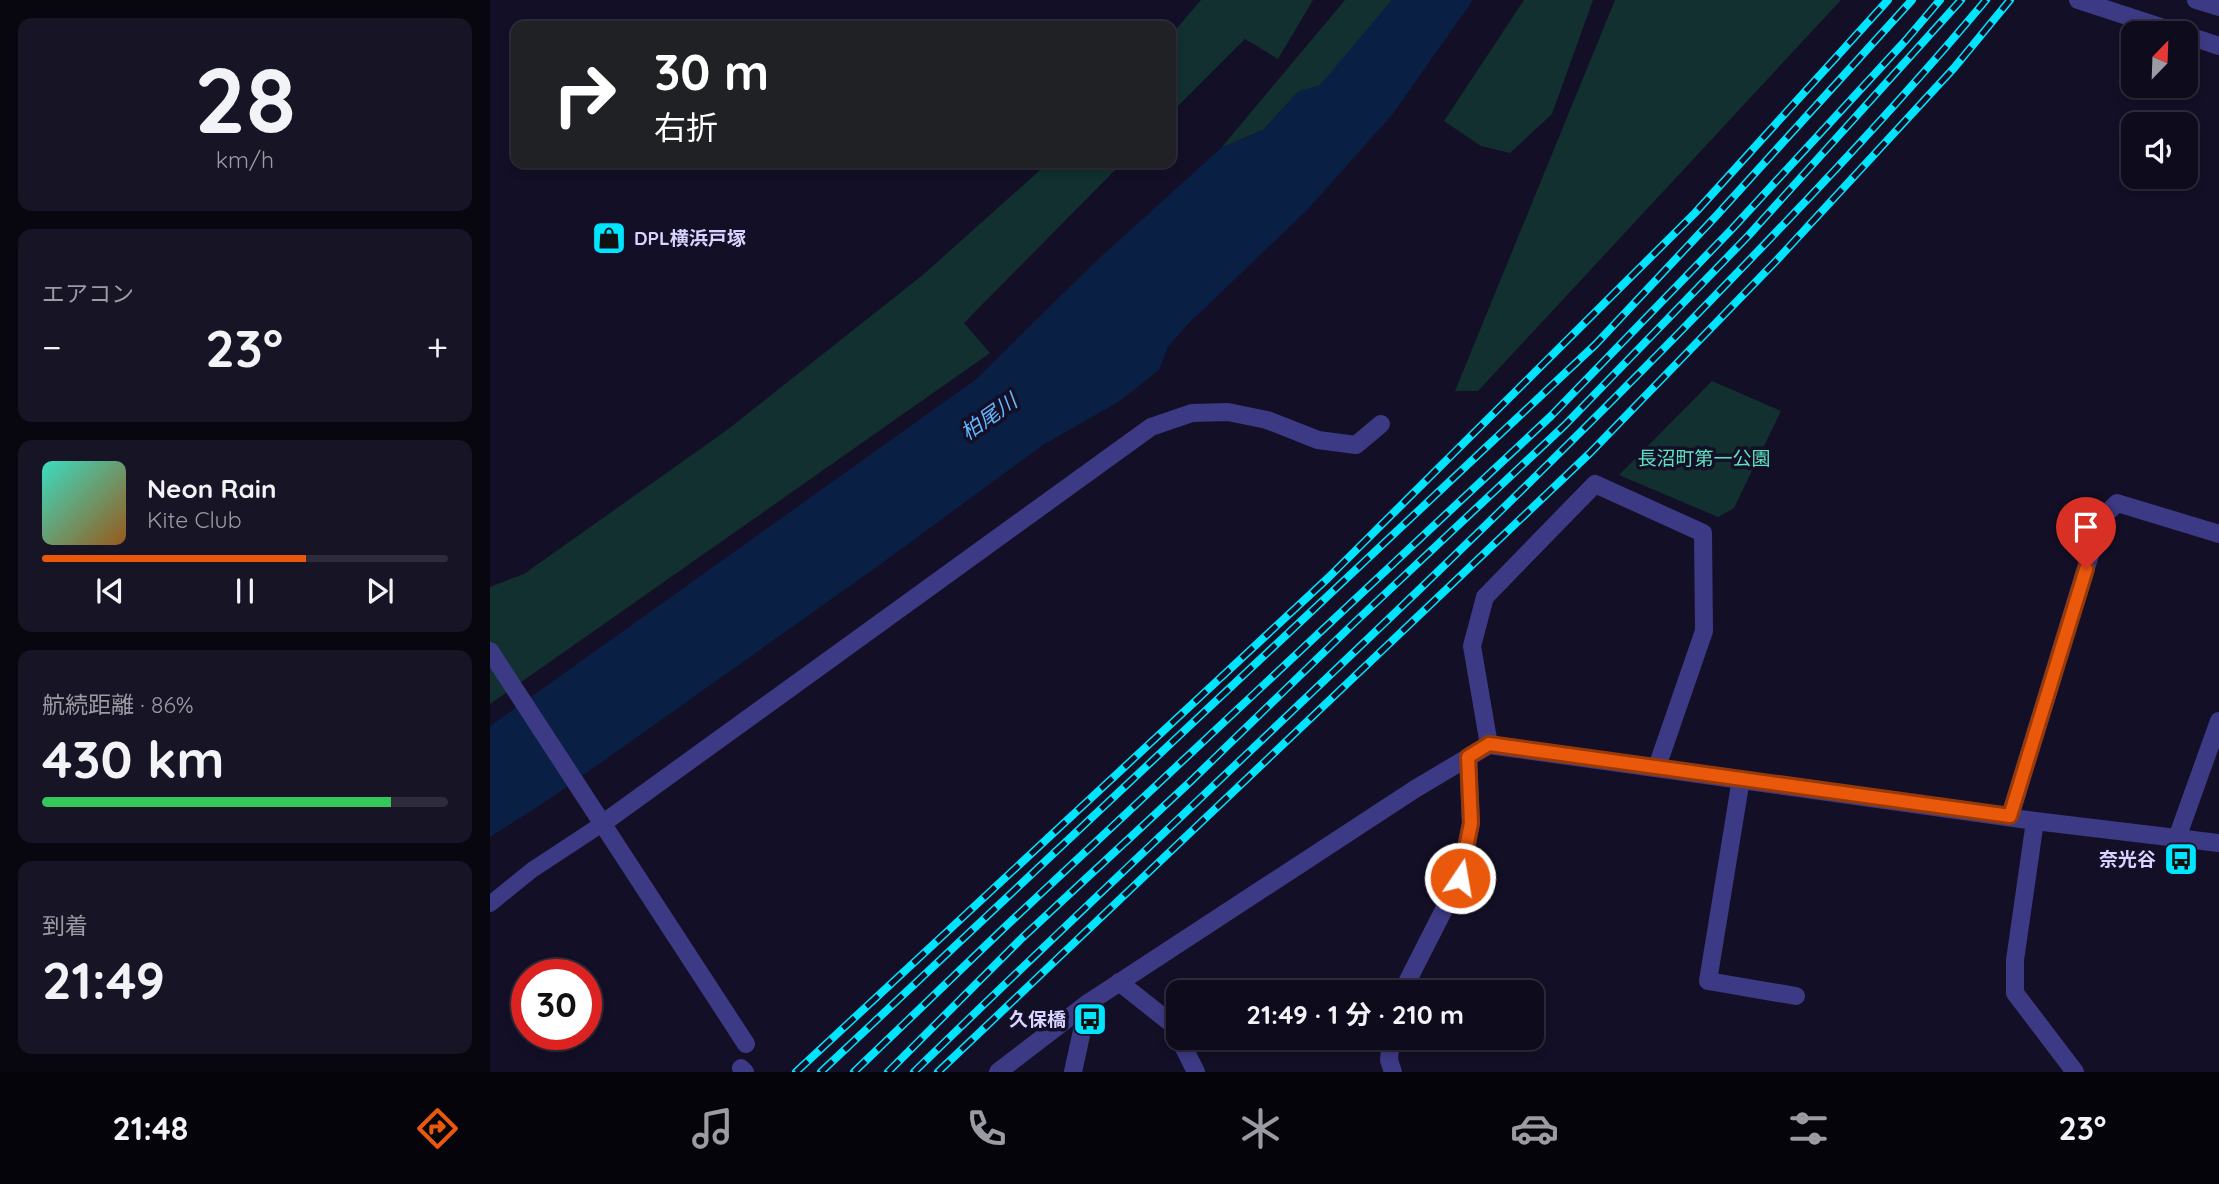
<!DOCTYPE html>
<html lang="ja">
<head>
<meta charset="utf-8">
<style>
	body { margin:0; font-family:Quicksand,"Noto Sans JP",sans-serif; background:#171425; color:#f1f3f6; height:100vh; display:flex; flex-direction:column; font-size:26px; white-space:nowrap }
	* { box-sizing:border-box; margin:0 }
	p { font-size:23px; color:#9b9ba3 }
	.icon { flex:none; width:38px; height:38px; fill:none; stroke:currentColor; stroke-width:2; stroke-linecap:round; stroke-linejoin:round }
	.map { position:relative; flex:1; overflow:hidden }
	.side { display:flex; flex-direction:column; gap:18px; padding:18px; background:#08060f; width:490px }
	.side>* { flex:none }
	.banner { position:absolute; left:21px; top:21px; width:665px; height:147px; border-radius:14px; box-shadow:0 4px 10px #0003,0 0 0 2px #2e2b3b; background:#202124; color:#fff; overflow:hidden }
	.needle { width:46px; rotate:23deg }
	.fabs { position:absolute; left:1631px; top:21px; display:grid; gap:14px }
	.fabs a { display:grid; place-items:center; width:77px; height:77px; border-radius:14px; background:#0e0b1c; box-shadow:0 4px 10px #0003,0 0 0 2px #2e2b3b; font-size:35px }
	.speed { position:absolute; left:21px; top:959px; display:flex; gap:14px; font-size:35px; font-weight:700; text-align:center }
	.speed>* { display:grid; place-content:center; width:91px; height:91px; border-radius:50%; background:#0e0b1c; box-shadow:0 4px 10px #0003,0 0 0 2px #2e2b3b; line-height:1 }
	.speed .limit { border:10px solid #d22; background:#fff; color:#111 }
	.pin { position:absolute; display:grid; place-items:center; width:60px; height:60px; color:#fff; margin:-72px -30px; border-radius:50% 50% 50% 0; rotate:-45deg; box-shadow:0 0 7px #0007 }
	.pin .icon { rotate:45deg }
	.me { position:absolute; width:77px; margin:-38px; rotate:12deg; stroke-linejoin:round; filter:drop-shadow(0 0 5px #0008) }
	.turn { display:flex; align-items:center; gap:24px; height:147px; padding:0 28px; font-size:32px }
	.turn .icon { width:91px; height:91px; stroke-width:2.5 }
	.turn b { display:block; font-size:49px; line-height:60px }
	.big { font-size:52px; font-weight:700; line-height:1.1 }
	.side .card { flex:1; display:flex; flex-direction:column; justify-content:center; gap:10px; min-width:0; padding:0 24px; border-radius:14px; background:#171425 }
	.side .dial { align-items:center; gap:0 }
	.dial b { font-size:91px; line-height:1 }
	.song { display:flex; align-items:center; gap:21px }
	.cover { width:84px; height:84px; border-radius:10px; background:linear-gradient(135deg,hsl(170 70% 55%),hsl(30 70% 35%)) }
	.played { height:7px; border-radius:4px; background:linear-gradient(90deg,#ea580c 65%,#2e2b3b 65%) }
	.keys { display:flex; justify-content:space-around; direction:ltr }
	.heat { display:flex; justify-content:space-between; align-items:center; font-size:38px; direction:ltr }
	.charge { height:10px; border-radius:5px; background:linear-gradient(90deg,#34c759 86%,#2e2b3b 0) }
	.trip { position:absolute; left:676px; top:980px; width:378px; height:70px; border-radius:14px; background:#0e0b1c; box-shadow:0 4px 10px #0003,0 0 0 2px #2e2b3b; font-weight:700; line-height:70px; text-align:center }
	.dock { display:flex; height:112px; justify-content:space-around; align-items:center; background:#06040b; color:#9b9ba3 }
	.dock .icon { width:49px; height:49px }
	.dock .selected { color:#ea580c }
	.dock b { font-size:32px; color:#f1f3f6 }
	main { display:flex; flex:1; min-height:0 }
	.map>svg:first-child { display:block }
	.green { fill:#12302f }
	.water { fill:#0a1f44 }
	.lines { fill:none; stroke-linecap:round; stroke-linejoin:round }
	.service { stroke:#3d3a85; stroke-width:16 }
	.pedestrian { stroke:#3d3a85; stroke-width:18 }
	.minor { stroke:#3d3a85; stroke-width:18 }
	.tertiary { stroke:#3d3a85; stroke-width:18 }
	.rail-casing { stroke:#00e5ff; stroke-width:8 }
	.rail { stroke:#130f26; stroke-width:5; stroke-dasharray:16; stroke-linecap:butt }
	.route-casing { stroke:#983908; stroke-width:18 }
	.route { stroke:#ea580c; stroke-width:12 }
	.labels { text-anchor:middle; stroke-width:7; stroke-linejoin:round; paint-order:stroke }
	.poi-label { font-size:19px; font-weight:bold; fill:#d9d4ff; stroke:#130f26; text-anchor:end }
	.park-label { font-size:19px; fill:#5fe0c0; stroke:#130f26 }
	.water-label { font-size:21px; font-style:italic; fill:#62b6ff; stroke:#130f26 }
</style>
</head>
<body>
<main>
<section class="side">
<div class="card dial"><b>28</b><p>km/h</p></div>
<div class="card"><p>エアコン</p>
<div class="heat"><a>−</a><b class="big">23°</b><a>+</a></div>
</div>
<div class="card">
<div class="song"><i class="cover"></i><div><b>Neon Rain</b><p>Kite Club</p></div></div>
<div class="played"></div>
<div class="keys"><svg class="icon" aria-label="previous" viewBox="0 0 24 24"><path d="M18 5L8 12l10 7zM5 5v14"/></svg><svg class="icon" aria-label="pause" viewBox="0 0 24 24"><path d="M8 5v14M16 5v14"/></svg><svg class="icon" aria-label="next" viewBox="0 0 24 24"><path d="M6 5l10 7-10 7zM19 5v14"/></svg></div>
</div>
<div class="card"><p>航続距離 · 86%</p><b class="big">430 km</b><div class="charge"></div></div>
<div class="card"><p>到着</p><b class="big">21:49</b></div>
</section>
<div class="map">
<svg width="1729" height="1072" viewBox="0 0 1729 1072">
	<rect width="100%" height="100%" fill="#130f26"/>
	<g class="green">
		<path d="M711 0H823L788 59 755 39 681 113V35Z"/>
		<path d="M855 0H902L830 86 808 92 773 130 731 148Z"/>
		<path d="M1034 0H1103L1062 114 1020 153 991 146 954 121Z"/>
		<path d="M1125 0H1351L988 391H965Z"/>
		<path d="M558 163H632L474 323 500 353 0 704V587L34 574 237 430 434 274Z"/>
		<path d="M1222 381 1291 411 1244 508 1228 517 1129 475Z"/>
	</g>
	<path class="water" d="M902 0H983L902 115 817 210 696 326 678 347 669 370 630 401 553 445 388 566 61 798 0 837V726L485 380 602 265 731 148 773 130 808 92 830 85Z"/>
	<g class="lines">
		<path class="service" d="M0 904 42 870 112 824"/>
		<path class="pedestrian" d="M251 1068 255 1072"/>
		<g class="minor">
			<path d="M999 745 982 646 995 597 1105 484 1213 533 1214 631 1167 767"/>
			<path d="M1251 779 1218 981 1306 996"/>
			<path d="M1520 816 1611 519 1627 503 1729 534"/>
			<path d="M1545 821 1525 960V993L1585 1072"/>
			<path d="M112 824 661 427 702 413 738 412 777 420 828 440 866 445 891 424"/>
			<path d="M1687 838 1729 721"/>
			<path d="M629 982 682 1024 688 1036"/>
			<path d="M912 992 970 878 981 823 978 757"/>
			<path d="M689 1038 706 1072"/>
			<path d="M901 1038 899 1060 903 1072"/>
			<path d="M583 1072 598 1003"/>
		</g>
		<g class="tertiary">
			<path d="M1588 0 1689 33"/>
			<path d="M1706 0 1729 7"/>
			<path d="M1696 35 1729 46"/>
			<path d="M0 651 256 1044"/>
			<path d="M508 1072 598 1003 925 789 999 745 1545 821 1729 843"/>
		</g>
		<g class="rail-casing">
			<g id="rail">
				<path d="M306 1072 838 578 1205 213 1398 0"/>
				<path d="M331 1072 1106 344 1227 215 1422 0"/>
				<path d="M364 1072 515 927 1061 416 1242 229 1416 40 1450 0"/>
				<path d="M398 1072 532 938 700 782 863 624 1075 425 1259 235 1471 0"/>
				<path d="M424 1072C677 826 939 588 1186 336 1292 227 1398 117 1496 0"/>
				<path d="M448 1072 1100 453 1286 261 1464 68 1520 0"/>
			</g>
		</g>
		<use href="#rail" class="rail"/>
	</g>
	<g class="lines">
		<g class="route-casing">
			<path id="route" d="M970 878 981 823 978 757 999 744 1520 816 1596 569"/>
		</g>
		<use href="#route" class="route"/>
	</g>
	<defs>
		<g id="shop-square" transform="scale(1.75)"><rect x="-9" y="-9" width="18" height="18" rx="4" fill="#00e5ff" stroke="#130f26"/><path d="M-5-2.5h2.3a2.7 3.5 0 0 1 5.4 0H5L5.5 6h-11ZM-1.5-2.5h3a1.5 2.3 0 0 0-3 0Z" fill="#111"/></g>
		<g id="bus-square" transform="scale(1.75)"><rect x="-9" y="-9" width="18" height="18" rx="4" fill="#00e5ff" stroke="#130f26"/><path d="M-5-6H5V4H4V6H2V4H-2V6H-4V4H-5ZM-3.5-4V0h7V-4ZM-3.5 1.2v1.5H-2V1.2ZM2 1.2v1.5H3.5V1.2Z" fill="#111"/></g>
	</defs>
	<g fill-rule="evenodd">
		<use href="#shop-square" x="119" y="238"/>
		<use href="#bus-square" x="1691" y="859"/>
		<use href="#bus-square" x="600" y="1019"/>
	</g>
	<g class="labels">
		<g class="poi-label">
			<text x="144" y="245" text-anchor="start">DPL横浜戸塚</text>
			<text x="1666" y="866">奈光谷</text>
			<text x="576" y="1026">久保橋</text>
		</g>
		<g class="park-label">
			<text x="1214" y="465">長沼町第一公園</text>
		</g>
		<g class="water-label">
			<text transform="translate(499 417) rotate(-35)" y="7">柏尾川</text>
		</g>
	</g>
</svg>
<div class="fabs">
<a><svg class="needle" viewBox="-14 -14 28 28"><path d="M0-13l5 13h-10z" fill="#e53935"/><path d="M0 13l5-13h-10z" fill="#9b9ba3"/></svg></a>
<a><svg class="icon" aria-label="sound" viewBox="0 0 24 24"><path d="M4 9h4l5-4v14l-5-4H4zM17 9q2 3 0 6"/></svg></a>
</div>
<div class="speed"><div class="limit">30</div></div>
<div class="pin" style="left:1596px;top:569px;background:#d93025"><svg class="icon" aria-label="arrive" viewBox="0 0 24 24"><path d="M6 21V4h12l-3 4 3 4H6"/></svg></div>
<svg class="me" style="left:970px;top:878px" viewBox="-20 -20 40 40"><circle r="17" fill="#ea580c" stroke="#fff" stroke-width="3"/><path d="M0-11L8 9 0 5-8 9z" fill="#fff"/></svg>
<div class="trip">21:49 · 1 分 · 210 m</div>
<div class="banner">
<div class="turn"><svg class="icon" aria-label="right" viewBox="0 0 24 24"><path d="M7 20v-9h11M14 6l5 5-5 5"/></svg><div><b>30 m</b>右折</div></div>
</div>
</div>
</main>
<nav class="dock">
<b>21:48</b>
<svg class="icon selected" aria-label="directions" viewBox="0 0 24 24"><path d="M12 3l9 9-9 9-9-9zM9 14v-3h6M13 9l2 2-2 2"/></svg>
<svg class="icon" aria-label="music" viewBox="0 0 24 24"><path d="M9 18V5l10-2v13"/><circle cx="6" cy="18" r="3"/><circle cx="16" cy="16" r="3"/></svg>
<svg class="icon" aria-label="phone" viewBox="0 0 24 24"><path d="M5 4h4l2 5-3 2q2 4 5 5l2-3 5 2v4C11 20 4 13 5 4z"/></svg>
<svg class="icon" aria-label="climate" viewBox="0 0 24 24"><path d="M12 3v18M4 7l16 10M4 17L20 7"/></svg>
<svg class="icon" aria-label="car" viewBox="0 0 24 24"><path d="M5 17H2v-5l4-1 3-4h7l3 4 3 1v5h-3M9 17h6M6 11h13"/><circle cx="7" cy="17" r="2"/><circle cx="17" cy="17" r="2"/></svg>
<svg class="icon" aria-label="filters" viewBox="0 0 24 24"><path d="M4 7h16M4 17h16"/><circle cx="9" cy="7" r="2"/><circle cx="15" cy="17" r="2"/></svg>
<b>23°</b>
</nav>
</body>
</html>
